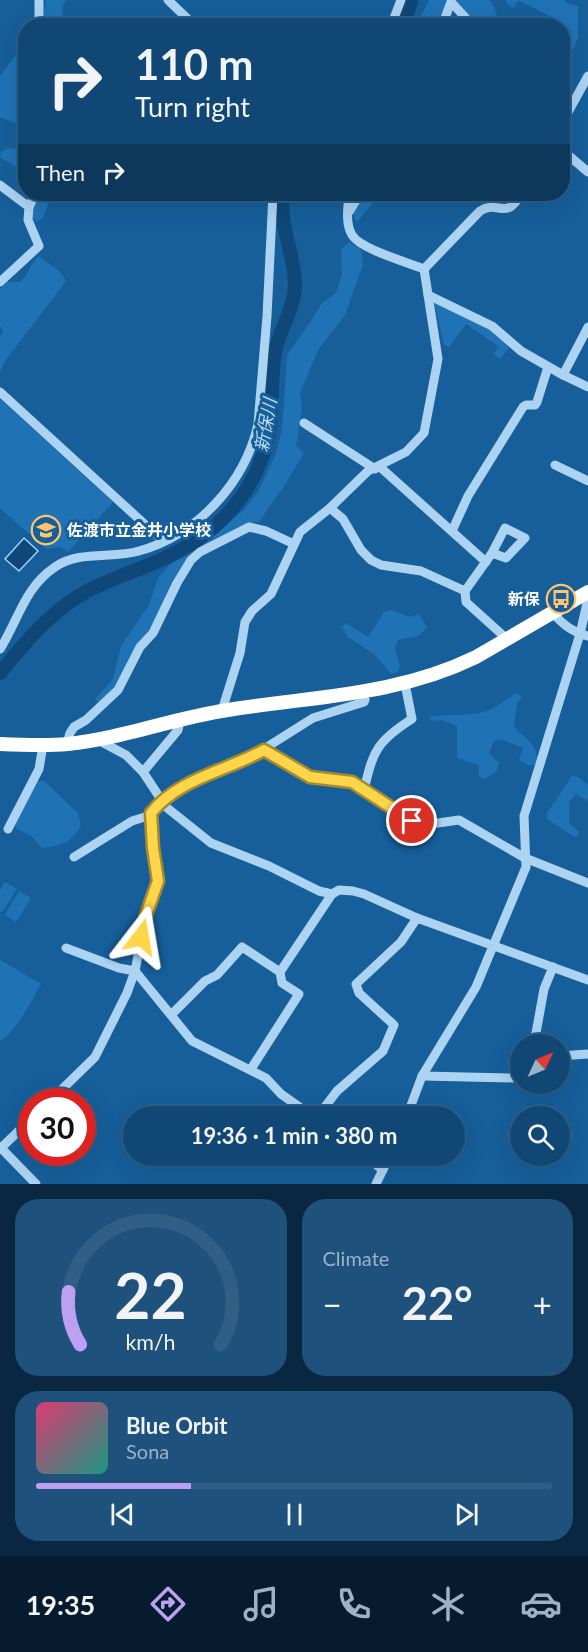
<!DOCTYPE html>
<html lang="en">
<head>
<meta charset="utf-8">
<style>
	body { margin:0; font-family:Lato,"Noto Sans JP",sans-serif; background:#1e517c; color:#f1f3f6; height:100vh; display:flex; flex-direction:column; font-size:22px; white-space:nowrap }
	* { box-sizing:border-box; margin:0 }
	p { font-size:20px; color:#9cb2c5 }
	.icon { flex:none; width:33px; height:33px; fill:none; stroke:currentColor; stroke-width:2; stroke-linecap:round; stroke-linejoin:round }
	.map { position:relative; height:1184px; overflow:hidden }
	.side { display:flex; flex-direction:column; gap:15px; padding:15px; background:#092740; flex:1 }
	.side>* { flex:none }
	.top-card { position:absolute; left:18px; top:18px; width:552px; height:183px; border-radius:24px; box-shadow:0 6px 24px #0002,0 0 0 2px #305f86; background:#104774; color:#f1f3f6; overflow:hidden }
	.needle { width:39px; rotate:46deg }
	.fabs { position:absolute; left:510px; top:1034px; display:grid; gap:12px }
	.fabs a { display:grid; place-items:center; width:60px; height:60px; border-radius:50%; background:#104774; box-shadow:0 6px 24px #0002,0 0 0 2px #305f86; font-size:30px }
	.speed { position:absolute; left:18px; top:1088px; display:flex; gap:12px; font-size:30px; font-weight:700; text-align:center }
	.speed>* { display:grid; place-content:center; width:78px; height:78px; border-radius:50%; background:#104774; box-shadow:0 6px 24px #0002,0 0 0 2px #305f86; line-height:1 }
	.speed .limit { border:9px solid #d22; background:#fff; color:#111 }
	.pin { position:absolute; display:grid; place-items:center; width:51px; height:51px; color:#fff; margin:-26px; border:3px solid #fff; border-radius:50%; box-shadow:0 2px 6px #0007 }
	.me { position:absolute; width:66px; margin:-33px; rotate:14deg; stroke-linejoin:round; filter:drop-shadow(0 0 4px #0008) }
	.turn { display:flex; align-items:center; gap:21px; height:126px; padding:0 18px; font-size:27px }
	.turn .icon { width:78px; height:78px; stroke-width:2.5 }
	.turn b { display:block; font-size:42px; line-height:51px }
	.then { display:flex; align-items:center; height:57px; padding:0 18px; background:#0003; gap:12px; font-size:22px }
	.big { font-size:45px; font-weight:700; line-height:1.1 }
	.side .widget { flex:1; display:flex; flex-direction:column; justify-content:center; gap:9px; min-width:0; padding:0 21px; border-radius:24px; background:#1e517c }
	.side .dial { align-items:center; gap:0 }
	.dial svg { height:156px; overflow:visible; fill:none; stroke:#305f86; stroke-width:7; stroke-linecap:round; text-anchor:middle }
	.dial text { fill:#f1f3f6; stroke:none }
	.song { display:flex; align-items:center; gap:18px }
	.cover { width:72px; height:72px; border-radius:9px; background:linear-gradient(135deg,hsl(340 70% 55%),hsl(170 70% 35%)) }
	.played { height:6px; border-radius:3px; background:linear-gradient(90deg,#bca0f2 30%,#305f86 30%) }
	.keys { display:flex; justify-content:space-around; direction:ltr }
	.heat { display:flex; justify-content:space-between; align-items:center; font-size:33px; direction:ltr }
	.side .tiles { flex:1; display:grid; gap:15px; grid-template-columns:1fr 1fr }
	.widget:last-child { grid-column:span 2 }
	.trip { position:absolute; left:123px; top:1106px; width:342px; height:60px; border-radius:30px; background:#104774; box-shadow:0 6px 24px #0002,0 0 0 2px #305f86; font-weight:700; line-height:60px; text-align:center }
	.dock { display:flex; height:96px; justify-content:space-around; align-items:center; background:#061c2e; color:#9cb2c5 }
	.dock .icon { width:42px; height:42px }
	.dock .active { color:#bca0f2 }
	.dock b { font-size:27px; color:#f1f3f6 }
	.map>svg:first-child { display:block }
	.green { fill:#1f73b5 }
	.water { fill:#0e4778; stroke:#9fd0f5; stroke-width:1.5 }
	.lines { fill:none; stroke-linecap:round; stroke-linejoin:round }
	.river { stroke:#0e4778; stroke-width:14 }
	.minor { stroke:#acd3f2; stroke-width:9 }
	.highway { stroke:#fff; stroke-width:14 }
	.route-casing { stroke:#a68a30; stroke-width:15 }
	.route { stroke:#ffd54a; stroke-width:10 }
	.labels { text-anchor:middle; stroke-width:6; stroke-linejoin:round; paint-order:stroke }
	.poi-label { font-size:16px; font-weight:bold; fill:#fff; stroke:#165f9b; text-anchor:start }
	.water-label { font-size:18px; font-style:italic; fill:#b9ddf9; stroke:#165f9b }
</style>
</head>
<body>
<div class="map">
<svg width="588" height="1184" viewBox="0 0 588 1184">
	<rect width="100%" height="100%" fill="#165f9b"/>
	<g class="green">
		<path d="M46 0H66L62 7 64 25 44 26 43 16Z"/>
		<path d="M429 0H449L439 25 416 26Z"/>
		<path d="M453 0H488L492 3 497 15 492 25H478Z"/>
		<path d="M506 0H564L571 5 578 6V37L567 64 563 63V33L565 24 520 1H517L514 8 508 5Z"/>
		<path d="M21 48 25 49V127L0 117V76Z"/>
		<path d="M8 148 22 150 25 153V179L21 175 22 171 0 157 1 152Z"/>
		<path d="M39 194H52L43 218 37 222 32 218 34 207Z"/>
		<path d="M353 194H393L389 201 380 195 357 222 354 217Z"/>
		<path d="M349 242 361 250 363 264 345 315 318 350 300 393 302 408 296 446 304 453 284 486 259 522 247 523 199 548 174 580 150 629 137 645 119 682 102 701H97L95 699 113 679 121 646 149 605 158 578 175 559 224 526 244 510 258 492 275 456 282 430 287 355 311 321 322 303 336 293 342 274 341 250Z"/>
		<path d="M39 256 59 271 66 281 5 361 0 372V336L3 332 0 325V289L7 282H20C29 274 30 264 39 256Z"/>
		<path d="M434 301 498 334 509 348 500 359 494 354 498 346 466 324 449 347 444 345Z"/>
		<path d="M0 399 113 502 68 552 60 547 46 549 0 508Z"/>
		<path d="M391 610 410 617 419 614 427 627 418 636 398 640 395 648 400 665 398 672 391 674 375 655 348 637 342 627 346 623 368 637 384 612Z"/>
		<path d="M516 693 522 697 517 703 514 727C525 739 542 747 535 764L530 766 519 760 523 748 501 739 494 741 489 753 499 763 497 771 485 779 479 776V765L457 758V726L442 720 432 721 429 717C444 714 458 716 473 714 490 713 503 702 516 693Z"/>
		<path d="M572 776 578 777 588 785V801L576 794 569 802V823L579 832 578 836 574 837 547 819V813Z"/>
		<path d="M38 781H44L78 813 81 826C70 843 61 846 42 848L31 836 16 828 15 822Z"/>
		<path d="M5 882 17 889 2 912 0 911V890Z"/>
		<path d="M19 891 31 898 16 922 5 915Z"/>
		<path d="M0 960 41 984C31 1002 17 1030 0 1041Z"/>
	</g>
	<path class="water" d="M24 538 38 551 19 571 5 559Z"/>
	<g class="lines">
		<g class="river">
			<path d="M402 26 412 0"/>
			<path d="M0 673C25 642 53 609 89 590 119 575 152 566 181 550 230 523 265 476 270 421 273 398 271 375 275 352 280 328 295 309 295 283 294 252 279 226 283 194"/>
		</g>
		<g class="minor">
			<path d="M168 0 195 26"/>
			<path d="M39 26V0"/>
			<path d="M391 26 401 0"/>
			<path d="M442 26 451 2 473 26"/>
			<path d="M562 123 588 76"/>
			<path d="M562 150 588 172"/>
			<path d="M0 185 29 207 28 220 39 246 0 282"/>
			<path d="M349 194C348 207 345 223 352 235 360 249 407 262 424 269"/>
			<path d="M29 207 35 194"/>
			<path d="M349 212 360 194"/>
			<path d="M424 269 480 211C499 199 505 222 521 194"/>
			<path d="M428 295 492 326 521 351 563 375 588 387"/>
			<path d="M563 375 588 327"/>
			<path d="M0 392 163 541"/>
			<path d="M304 423 375 469"/>
			<path d="M555 465 588 481"/>
			<path d="M380 467 486 562"/>
			<path d="M330 508 343 519 361 550 371 560 381 565 421 571 465 591 466 602 507 639"/>
			<path d="M452 531 468 496 523 407 526 405H535L537 402 548 367"/>
			<path d="M465 591 492 553 505 528 525 538 506 558 492 553"/>
			<path d="M553 613C562 624 574 633 588 636"/>
			<path d="M0 649C19 619 24 588 55 567 79 550 112 559 139 551 197 535 245 483 258 424L267 316 273 194"/>
			<path d="M225 710 224 704 240 653 245 622 252 611 271 594 300 532 330 508 368 471 406 452 424 433 438 359 424 269"/>
			<path d="M98 740 126 755 143 772 166 807 211 843 269 866 319 891 332 894 339 890 353 891 364 894 417 918 588 980"/>
			<path d="M67 744 70 733 74 727 86 720 118 690 140 647 153 633 177 583 191 560 200 552 249 527 266 531 294 544"/>
			<path d="M264 750 310 777 352 782 412 821 431 824 459 820 525 858 588 883"/>
			<path d="M143 772 178 730 180 721"/>
			<path d="M364 790C373 751 377 741 412 719L405 684"/>
			<path d="M8 829 39 769 43 745"/>
			<path d="M74 857 132 821 151 815"/>
			<path d="M66 948 119 968 135 971 192 1041 266 1078 281 1094 312 1116"/>
			<path d="M280 972 332 894"/>
			<path d="M172 1014 205 981 217 975 242 947 280 972 282 983 299 994 251 1069"/>
			<path d="M532 1044 536 1033 544 989 553 967"/>
			<path d="M560 1056 588 1054"/>
			<path d="M422 1076 514 1078 520 1066"/>
			<path d="M50 1101 95 1057 127 993 135 971 146 915 158 881 153 848 151 813 162 802 185 786 259 752 313 718 364 702 365 700 364 692"/>
			<path d="M318 1116 337 1091 383 1051 394 1025 359 993 356 984 401 942 417 918"/>
			<path d="M407 1116 422 1076 476 987 526 867 524 816 580 634 588 599"/>
			<path d="M0 1147 36 1184"/>
			<path d="M0 1149 32 1118"/>
			<path d="M363 1155 383 1170"/>
			<path d="M376 1184 390 1155"/>
		</g>
		<path class="highway" d="M0 744C23 745 46 746 68 744 123 738 174 718 228 710 314 696 396 696 476 657L588 592"/>
	</g>
	<g class="lines">
		<g class="route-casing">
			<path id="route" d="M141 937 146 915 158 881 153 848 151 813C179 778 227 771 264 750L310 777 352 782 412 821"/>
		</g>
		<use href="#route" class="route"/>
	</g>
	<defs>
		<g id="school-ring" transform="scale(1.5)"><circle r="9.5" fill="#165f9b" stroke="#ffc56e" stroke-width="1.5"/><path d="M0-5L7-2L0 1L-7-2ZM-4 1L0 2.5L4 1V4Q0 6-4 4Z" fill="#ffc56e"/></g>
		<g id="bus-ring" transform="scale(1.5)"><circle r="9.5" fill="#165f9b" stroke="#ffc56e" stroke-width="1.5"/><path d="M-5-6H5V4H4V6H2V4H-2V6H-4V4H-5ZM-3.5-4V0h7V-4ZM-3.5 1.2v1.5H-2V1.2ZM2 1.2v1.5H3.5V1.2Z" fill="#ffc56e"/></g>
	</defs>
	<g fill-rule="evenodd">
		<use href="#school-ring" x="46" y="530"/>
		<use href="#bus-ring" x="561" y="599"/>
	</g>
	<g class="labels">
		<g class="poi-label">
			<text x="67" y="536">佐渡市立金井小学校</text>
			<text x="540" y="605" text-anchor="end">新保</text>
		</g>
		<g class="water-label">
			<text transform="translate(266 425) rotate(-80)" y="6">新保川</text>
		</g>
	</g>
</svg>
<div class="fabs">
<a><svg class="needle" viewBox="-14 -14 28 28"><path d="M0-13l5 13h-10z" fill="#e53935"/><path d="M0 13l5-13h-10z" fill="#9cb2c5"/></svg></a>
<a><svg class="icon" aria-label="search" viewBox="0 0 24 24"><circle cx="10" cy="10" r="6"/><path d="M15 15l6 6"/></svg></a>
</div>
<div class="speed"><div class="limit">30</div></div>
<div class="pin" style="left:412px;top:821px;background:#d93025"><svg class="icon" aria-label="arrive" viewBox="0 0 24 24"><path d="M6 21V4h12l-3 4 3 4H6"/></svg></div>
<svg class="me" style="left:141px;top:937px" viewBox="-20 -20 40 40"><path d="M0-17L14 15 0 8-14 15z" fill="#ffd54a" stroke="#fff" stroke-width="4"/></svg>
<div class="trip">19:36 · 1 min · 380 m</div>
<div class="top-card">
<div class="turn"><svg class="icon" aria-label="right" viewBox="0 0 24 24"><path d="M7 20v-9h11M14 6l5 5-5 5"/></svg><div><b>110 m</b>Turn right</div></div>
<div class="then">Then<svg class="icon" aria-label="right" viewBox="0 0 24 24"><path d="M7 20v-9h11M14 6l5 5-5 5"/></svg></div>
</div>
</div>
<section class="side">
<div class="tiles">
<div class="widget dial"><svg viewBox="0 0 100 80">
<path d="M14 69A42 42 0 1 1 86 69"/>
<path d="M14 69A42 42 0 0 1 8 42" stroke="#bca0f2"/>
<text x="50" y="56" font-size="32" font-weight="700">22</text>
<text x="50" y="72" font-size="11">km/h</text>
</svg></div>
<div class="widget"><p>Climate</p>
<div class="heat"><a>−</a><b class="big">22°</b><a>+</a></div>
</div>
<div class="widget">
<div class="song"><i class="cover"></i><div><b>Blue Orbit</b><p>Sona</p></div></div>
<div class="played"></div>
<div class="keys"><svg class="icon" aria-label="previous" viewBox="0 0 24 24"><path d="M18 5L8 12l10 7zM5 5v14"/></svg><svg class="icon" aria-label="pause" viewBox="0 0 24 24"><path d="M8 5v14M16 5v14"/></svg><svg class="icon" aria-label="next" viewBox="0 0 24 24"><path d="M6 5l10 7-10 7zM19 5v14"/></svg></div>
</div>
</div>
</section>
<nav class="dock">
<b>19:35</b>
<svg class="icon active" aria-label="directions" viewBox="0 0 24 24"><path d="M12 3l9 9-9 9-9-9zM9 14v-3h6M13 9l2 2-2 2"/></svg>
<svg class="icon" aria-label="music" viewBox="0 0 24 24"><path d="M9 18V5l10-2v13"/><circle cx="6" cy="18" r="3"/><circle cx="16" cy="16" r="3"/></svg>
<svg class="icon" aria-label="phone" viewBox="0 0 24 24"><path d="M5 4h4l2 5-3 2q2 4 5 5l2-3 5 2v4C11 20 4 13 5 4z"/></svg>
<svg class="icon" aria-label="climate" viewBox="0 0 24 24"><path d="M12 3v18M4 7l16 10M4 17L20 7"/></svg>
<svg class="icon" aria-label="car" viewBox="0 0 24 24"><path d="M5 17H2v-5l4-1 3-4h7l3 4 3 1v5h-3M9 17h6M6 11h13"/><circle cx="7" cy="17" r="2"/><circle cx="17" cy="17" r="2"/></svg>
</nav>
</body>
</html>
